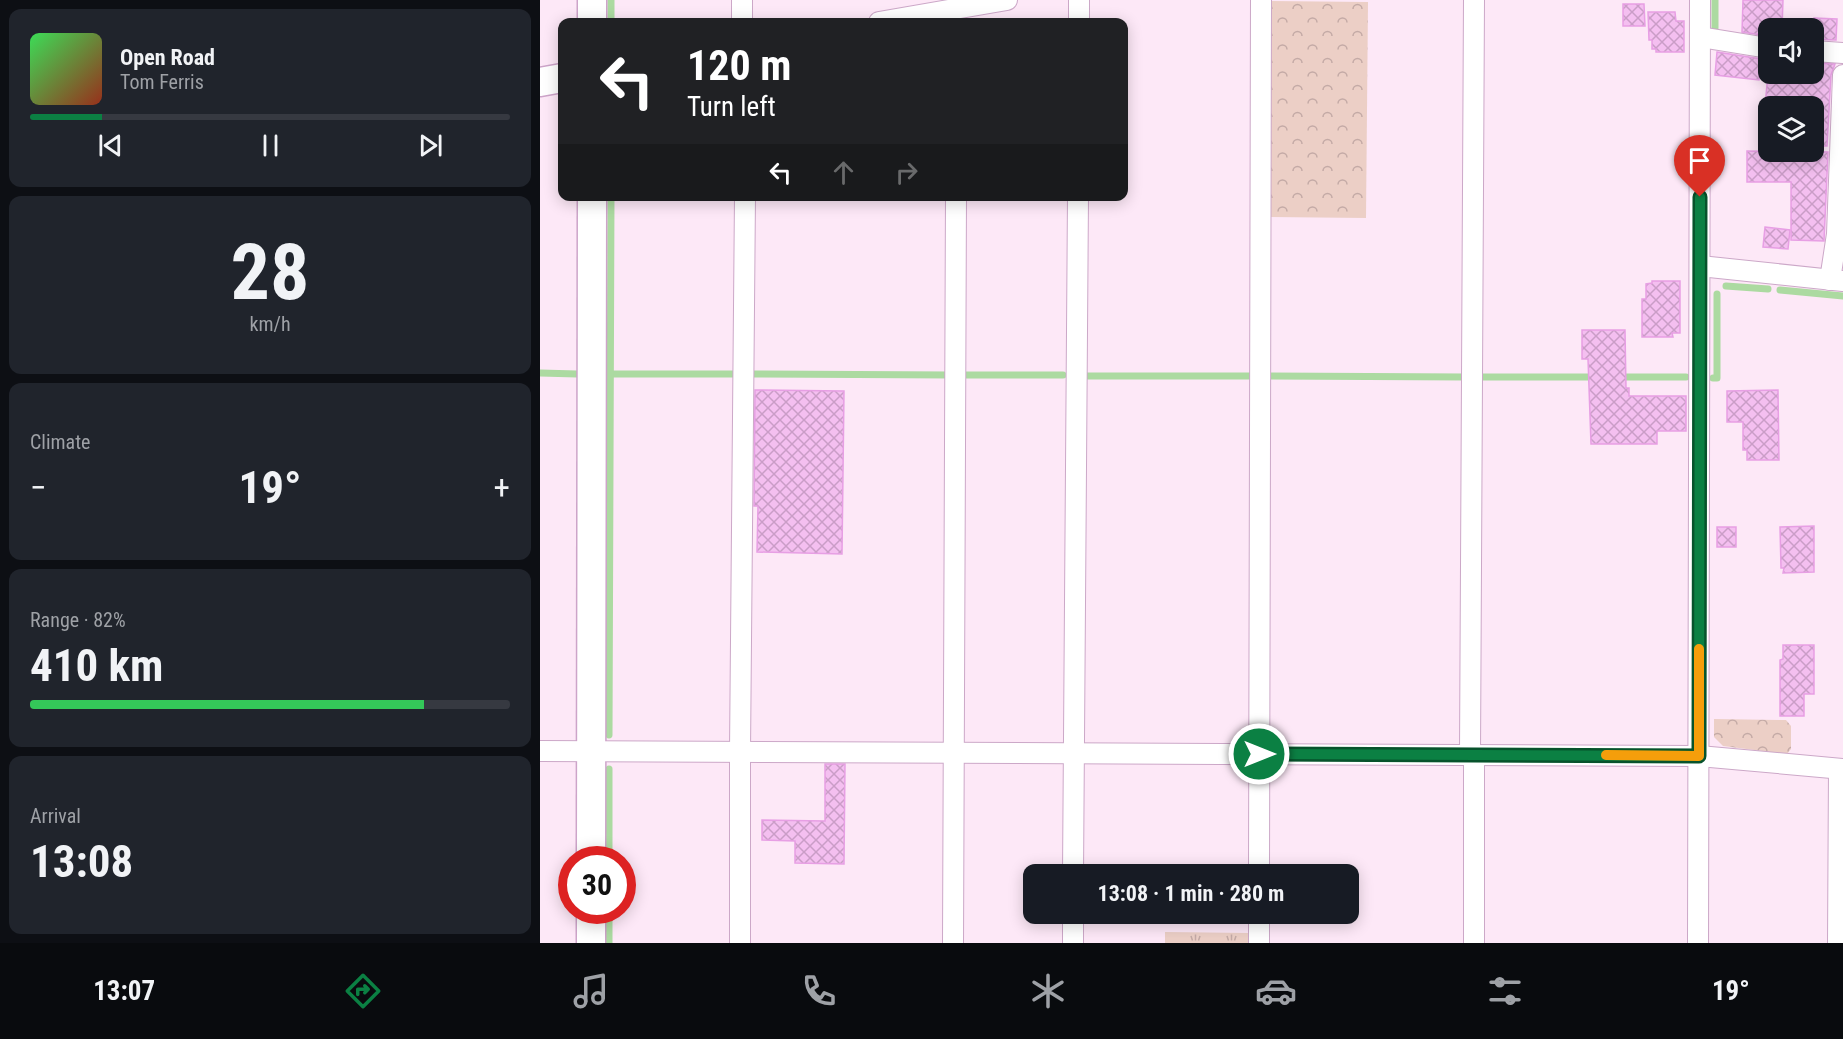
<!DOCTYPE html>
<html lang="en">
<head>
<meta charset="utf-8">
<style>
	body { margin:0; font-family:"Roboto Condensed",sans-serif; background:#20242c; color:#f1f3f6; height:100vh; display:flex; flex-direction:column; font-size:22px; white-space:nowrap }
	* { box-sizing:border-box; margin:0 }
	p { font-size:20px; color:#9ea1a6 }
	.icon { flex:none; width:33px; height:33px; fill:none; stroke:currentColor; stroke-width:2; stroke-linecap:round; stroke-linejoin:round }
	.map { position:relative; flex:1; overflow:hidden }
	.panel { display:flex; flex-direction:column; gap:9px; padding:9px; background:#0d0f14; width:540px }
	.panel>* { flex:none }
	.hud { position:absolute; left:18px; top:18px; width:570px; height:183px; border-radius:12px; box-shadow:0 3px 15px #0003; background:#202124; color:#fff; overflow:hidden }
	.tools { position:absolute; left:1218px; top:18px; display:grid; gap:12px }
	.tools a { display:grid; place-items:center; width:66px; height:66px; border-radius:12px; background:#171b24; box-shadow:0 3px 15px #0003; font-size:30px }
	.speed { position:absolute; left:18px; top:846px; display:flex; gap:12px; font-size:30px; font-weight:700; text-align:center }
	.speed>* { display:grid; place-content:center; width:78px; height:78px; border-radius:50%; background:#171b24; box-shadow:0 3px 15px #0003; line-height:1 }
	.speed .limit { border:9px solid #d22; background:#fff; color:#111 }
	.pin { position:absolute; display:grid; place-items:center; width:51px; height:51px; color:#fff; margin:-62px -26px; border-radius:50% 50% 50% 0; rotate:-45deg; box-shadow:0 0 6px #0007 }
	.pin .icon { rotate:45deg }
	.me { position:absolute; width:66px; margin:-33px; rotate:90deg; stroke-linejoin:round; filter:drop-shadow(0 0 4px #0008) }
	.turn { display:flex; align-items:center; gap:21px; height:126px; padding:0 30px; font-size:27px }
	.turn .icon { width:78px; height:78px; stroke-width:2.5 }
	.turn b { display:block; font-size:42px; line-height:51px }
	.lanes { display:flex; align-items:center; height:57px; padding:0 30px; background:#0003; justify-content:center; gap:30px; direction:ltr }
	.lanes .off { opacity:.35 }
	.big { font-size:45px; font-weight:700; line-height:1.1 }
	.panel .widget { flex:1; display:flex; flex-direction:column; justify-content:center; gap:9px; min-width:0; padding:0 21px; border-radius:12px; background:#20242c }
	.panel .dial { align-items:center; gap:0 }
	.dial b { font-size:78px; line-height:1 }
	.song { display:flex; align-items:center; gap:18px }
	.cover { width:72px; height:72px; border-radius:9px; background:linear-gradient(135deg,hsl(130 70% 55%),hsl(10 70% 35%)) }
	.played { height:6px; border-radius:3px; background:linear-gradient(90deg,#0b8043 15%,#363941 15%) }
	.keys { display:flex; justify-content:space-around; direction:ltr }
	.heat { display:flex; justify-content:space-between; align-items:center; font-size:33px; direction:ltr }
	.charge { height:9px; border-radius:4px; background:linear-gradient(90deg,#34c759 82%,#363941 0) }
	.trip { position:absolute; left:483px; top:864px; width:336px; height:60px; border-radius:12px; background:#171b24; box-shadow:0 3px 15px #0003; font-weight:700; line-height:60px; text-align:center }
	.tabs { display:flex; height:96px; justify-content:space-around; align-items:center; background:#090b0e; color:#9ea1a6 }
	.tabs .icon { width:42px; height:42px }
	.tabs .active { color:#0b8043 }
	.tabs b { font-size:27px; color:#f1f3f6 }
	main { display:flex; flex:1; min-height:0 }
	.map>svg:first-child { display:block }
	.grass { fill:url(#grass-tufts) }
	.forest { fill:url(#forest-crowns) }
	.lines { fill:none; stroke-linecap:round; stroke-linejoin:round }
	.stream { stroke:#acdaa1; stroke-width:7 }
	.building { fill:url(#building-cross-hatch); stroke:#e79fe4; stroke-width:1.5 }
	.street-casing { stroke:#cca8c8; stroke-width:22 }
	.secondary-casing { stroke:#cda4c9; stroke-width:31 }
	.street { stroke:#fff; stroke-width:20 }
	.secondary { stroke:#fff; stroke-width:28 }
	.route-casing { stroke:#07532c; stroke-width:15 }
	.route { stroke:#0b8043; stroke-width:10 }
	.slow { stroke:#f59e0b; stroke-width:10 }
</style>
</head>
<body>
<main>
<section class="panel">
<div class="widget">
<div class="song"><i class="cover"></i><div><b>Open Road</b><p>Tom Ferris</p></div></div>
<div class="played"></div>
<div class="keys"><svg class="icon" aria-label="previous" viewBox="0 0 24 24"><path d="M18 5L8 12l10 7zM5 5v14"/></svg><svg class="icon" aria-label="pause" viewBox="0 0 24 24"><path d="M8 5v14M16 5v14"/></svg><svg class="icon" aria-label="next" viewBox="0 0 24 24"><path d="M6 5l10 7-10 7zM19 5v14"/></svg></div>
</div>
<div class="widget dial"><b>28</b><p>km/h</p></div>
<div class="widget"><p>Climate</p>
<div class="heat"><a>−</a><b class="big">19°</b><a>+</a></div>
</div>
<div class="widget"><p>Range · 82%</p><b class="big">410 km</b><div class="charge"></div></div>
<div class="widget"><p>Arrival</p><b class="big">13:08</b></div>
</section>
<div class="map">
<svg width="1303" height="943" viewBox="0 0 1303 943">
	<defs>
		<pattern id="grass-tufts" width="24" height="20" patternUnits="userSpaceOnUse" patternTransform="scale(1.5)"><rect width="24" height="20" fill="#eccfc6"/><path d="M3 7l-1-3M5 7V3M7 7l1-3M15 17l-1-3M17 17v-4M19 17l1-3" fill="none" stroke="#c4aaa6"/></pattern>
		<pattern id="forest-crowns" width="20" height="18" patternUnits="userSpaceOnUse" patternTransform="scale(1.5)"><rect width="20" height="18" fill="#eccfc6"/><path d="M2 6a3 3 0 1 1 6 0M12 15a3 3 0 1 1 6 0" fill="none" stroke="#c4aaa6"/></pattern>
		<pattern id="building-cross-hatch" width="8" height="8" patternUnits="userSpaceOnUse" patternTransform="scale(1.5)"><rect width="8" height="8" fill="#f4bff0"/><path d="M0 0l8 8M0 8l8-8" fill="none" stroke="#ca9dc7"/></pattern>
	</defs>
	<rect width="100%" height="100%" fill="#fde8f7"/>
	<path class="grass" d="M625 932 713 933V943H625Z"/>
	<g class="forest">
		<path d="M730 1 828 2 826 218 727 217Z"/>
		<path d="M1174 719 1246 720 1251 726V749L1247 754 1183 746 1174 737Z"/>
	</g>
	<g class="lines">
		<g class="stream">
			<path d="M71 0V22"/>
			<path d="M1175 28V0"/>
			<path d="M1186 286 1228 289"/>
			<path d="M1240 290 1303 296"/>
			<path d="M0 373 37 374"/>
			<path d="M70 374H198"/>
			<path d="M208 374 411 375"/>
			<path d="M422 375H523"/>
			<path d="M544 376H714"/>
			<path d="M725 376 926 377"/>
			<path d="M939 377H1056"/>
			<path d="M1076 377H1146"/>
			<path d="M1173 378H1177V294"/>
			<path d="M69 735 71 196"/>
			<path d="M69 860V769"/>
			<path d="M69 943V910"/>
		</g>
	</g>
	<g class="building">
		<path d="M1203 0H1243L1242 28H1228V36L1202 32Z"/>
		<path d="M1083 4H1104L1105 26H1083Z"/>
		<path d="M1108 12H1135L1136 21H1144V52H1116V49H1112V40H1109Z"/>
		<path d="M1274 18 1297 19 1296 40 1274 39Z"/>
		<path d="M1177 52 1221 59 1219 80 1175 75Z"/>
		<path d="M1274 63 1295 64 1291 75 1287 146H1274V106H1225L1228 74H1274Z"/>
		<path d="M1207 151 1288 152 1284 241 1251 240V182H1207Z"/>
		<path d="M1225 227 1250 230 1248 249 1223 247Z"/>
		<path d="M1112 281H1140V333H1132L1133 337H1102V299H1106V284L1112 283Z"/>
		<path d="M1042 330H1085L1086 388H1089V396H1146V431H1117V444H1051L1048 359H1042Z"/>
		<path d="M215 390 304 391 302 554 217 552 218 506H214Z"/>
		<path d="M1238 390 1239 460H1207V450H1203V422H1187V391Z"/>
		<path d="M1274 526V572L1243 573 1244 568H1241L1240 527Z"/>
		<rect x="1177" y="527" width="19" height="20"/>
		<path d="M1243 645H1274V694H1264V716H1240V660L1243 659Z"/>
		<path d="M285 764H305L304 864 255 863V841L222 840V820L285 821Z"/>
	</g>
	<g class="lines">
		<g class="street-casing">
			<g id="street">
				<path d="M202 0V22"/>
				<path d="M339 22 467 0"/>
				<path d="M539 22V0"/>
				<path d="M1160 37 1228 48"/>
				<path d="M1274 51 1303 53"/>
				<path d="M1160 266 1303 281"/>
				<path d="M1290 280 1297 234 1303 75"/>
				<path d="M0 751 1159 756 1303 769"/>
				<path d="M930 754 934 0"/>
				<path d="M934 755V943"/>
				<path d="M533 874 538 196"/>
				<path d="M719 874 721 0"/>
				<path d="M200 943V751L205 196"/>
				<path d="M413 943 416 196"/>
				<path d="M533 943V914"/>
				<path d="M719 943V914"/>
				<path d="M1158 943 1160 0"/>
				<path d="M1298 943 1299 769"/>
			</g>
		</g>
		<g class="secondary-casing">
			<g id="secondary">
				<path d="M52 0V22"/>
				<path d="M0 82 22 78"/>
				<path d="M51 860 52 196"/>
				<path d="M51 943V910"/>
			</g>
		</g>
		<use href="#street" class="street"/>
		<use href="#secondary" class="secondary"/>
	</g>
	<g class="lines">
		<g class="route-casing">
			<path id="route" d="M719 754 1159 756 1160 197"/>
		</g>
		<use href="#route" class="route"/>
		<path class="slow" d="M1066 755 1159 756V649"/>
	</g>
</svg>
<div class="tools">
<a><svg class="icon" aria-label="sound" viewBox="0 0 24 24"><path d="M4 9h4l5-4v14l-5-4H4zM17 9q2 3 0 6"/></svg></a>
<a><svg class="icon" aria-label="layers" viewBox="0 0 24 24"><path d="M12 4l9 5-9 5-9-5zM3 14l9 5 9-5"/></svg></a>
</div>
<div class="speed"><div class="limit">30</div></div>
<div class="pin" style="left:1160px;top:197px;background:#d93025"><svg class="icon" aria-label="arrive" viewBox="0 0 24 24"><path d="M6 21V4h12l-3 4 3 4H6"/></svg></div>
<svg class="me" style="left:719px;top:754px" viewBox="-20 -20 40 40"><circle r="17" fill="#0b8043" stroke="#fff" stroke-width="3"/><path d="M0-11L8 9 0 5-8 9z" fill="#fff"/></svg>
<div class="trip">13:08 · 1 min · 280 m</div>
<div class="hud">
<div class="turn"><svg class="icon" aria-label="left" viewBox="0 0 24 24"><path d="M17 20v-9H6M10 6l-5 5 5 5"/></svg><div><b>120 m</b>Turn left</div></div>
<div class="lanes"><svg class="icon" aria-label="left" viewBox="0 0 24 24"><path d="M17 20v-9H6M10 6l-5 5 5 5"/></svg><svg class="icon off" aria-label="ahead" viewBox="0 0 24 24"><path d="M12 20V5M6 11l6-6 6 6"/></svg><svg class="icon off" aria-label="right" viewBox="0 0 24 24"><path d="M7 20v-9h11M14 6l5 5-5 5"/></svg></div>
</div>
</div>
</main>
<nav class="tabs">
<b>13:07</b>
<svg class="icon active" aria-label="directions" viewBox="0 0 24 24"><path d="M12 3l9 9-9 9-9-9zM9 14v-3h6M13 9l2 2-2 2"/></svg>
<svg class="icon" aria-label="music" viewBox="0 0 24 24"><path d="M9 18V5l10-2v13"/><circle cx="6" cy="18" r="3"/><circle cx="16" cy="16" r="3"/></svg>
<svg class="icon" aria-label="phone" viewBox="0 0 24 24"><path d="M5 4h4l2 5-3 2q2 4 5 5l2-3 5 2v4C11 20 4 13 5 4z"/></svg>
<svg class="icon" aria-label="climate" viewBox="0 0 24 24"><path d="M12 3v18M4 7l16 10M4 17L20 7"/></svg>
<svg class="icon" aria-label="car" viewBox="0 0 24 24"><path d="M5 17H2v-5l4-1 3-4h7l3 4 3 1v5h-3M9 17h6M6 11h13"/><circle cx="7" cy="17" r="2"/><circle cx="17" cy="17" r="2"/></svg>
<svg class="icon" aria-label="filters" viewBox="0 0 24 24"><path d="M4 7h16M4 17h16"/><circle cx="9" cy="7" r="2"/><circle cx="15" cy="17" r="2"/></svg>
<b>19°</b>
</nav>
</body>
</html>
